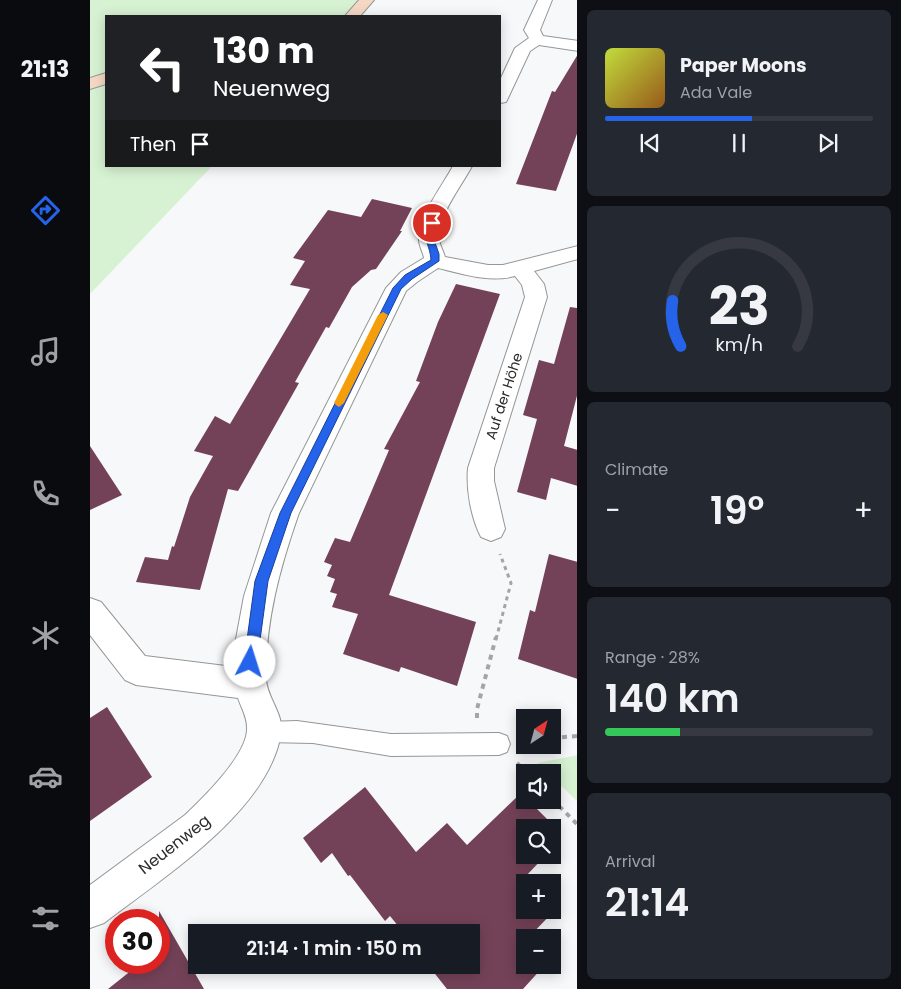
<!DOCTYPE html>
<html lang="en">
<head>
<meta charset="utf-8">
<style>
	body { margin:0; font-family:Poppins,sans-serif; background:#242831; color:#f1f3f6; height:100vh; display:flex; flex-direction:column; font-size:19px; white-space:nowrap }
	* { box-sizing:border-box; margin:0 }
	p { font-size:16px; color:#9ea1a6 }
	.icon { flex:none; width:28px; height:28px; fill:none; stroke:currentColor; stroke-width:2; stroke-linecap:round; stroke-linejoin:round }
	.map { position:relative; flex:1; overflow:hidden }
	.drawer { display:flex; flex-direction:column; gap:10px; padding:10px; background:#0d0f14; width:324px }
	.drawer>* { flex:none }
	.banner { position:absolute; left:15px; top:15px; width:396px; height:152px; border-radius:0px; box-shadow:0 2px 12px #0003; background:#202124; color:#fff; overflow:hidden }
	.needle { width:32px; rotate:36deg }
	.buttons { position:absolute; left:426px; top:709px; display:grid; gap:10px }
	.buttons a { display:grid; place-items:center; width:45px; height:45px; border-radius:0px; background:#171b24; box-shadow:0 2px 12px #0003; font-size:25px }
	.speed { position:absolute; left:15px; top:909px; display:flex; gap:10px; font-size:25px; font-weight:700; text-align:center }
	.speed>* { display:grid; place-content:center; width:65px; height:65px; border-radius:50%; background:#171b24; box-shadow:0 2px 12px #0003; line-height:1 }
	.speed .limit { border:8px solid #d22; background:#fff; color:#111 }
	.pin { position:absolute; display:grid; place-items:center; width:42px; height:42px; color:#fff; margin:-21px; border:2px solid #fff; border-radius:50%; box-shadow:0 1px 5px #0007 }
	.me { position:absolute; width:55px; margin:-28px; rotate:5deg; stroke-linejoin:round; filter:drop-shadow(0 0 4px #0008) }
	.turn { display:flex; align-items:center; gap:18px; height:105px; padding:0 25px; font-size:22px }
	.turn .icon { width:65px; height:65px; stroke-width:2.5 }
	.turn b { display:block; font-size:35px; line-height:42px }
	.then { display:flex; align-items:center; height:48px; padding:0 25px; background:#0003; gap:10px; font-size:19px }
	.big { font-size:38px; font-weight:600; line-height:1.1 }
	.drawer .widget { flex:1; display:flex; flex-direction:column; justify-content:center; gap:8px; min-width:0; padding:0 18px; border-radius:8px; background:#242831 }
	.drawer .dial { align-items:center; gap:0 }
	.dial svg { height:130px; overflow:visible; fill:none; stroke:#363941; stroke-width:7; stroke-linecap:round; text-anchor:middle }
	.dial text { fill:#f1f3f6; stroke:none }
	.song { display:flex; align-items:center; gap:15px }
	.cover { width:60px; height:60px; border-radius:8px; background:linear-gradient(135deg,hsl(70 70% 55%),hsl(30 70% 35%)) }
	.played { height:5px; border-radius:2px; background:linear-gradient(90deg,#2563eb 55%,#363941 55%) }
	.keys { display:flex; justify-content:space-around; direction:ltr }
	.heat { display:flex; justify-content:space-between; align-items:center; font-size:28px; direction:ltr }
	.charge { height:8px; border-radius:4px; background:linear-gradient(90deg,#34c759 28%,#363941 0) }
	.trip { position:absolute; left:98px; top:924px; width:292px; height:50px; border-radius:0px; background:#171b24; box-shadow:0 2px 12px #0003; font-weight:600; line-height:50px; text-align:center }
	main { display:flex; flex:1; min-height:0 }
	.menu { display:flex; flex-direction:column; width:90px; justify-content:space-around; align-items:center; background:#090b0e; color:#9ea1a6 }
	.menu .icon { width:35px; height:35px }
	.menu .on { color:#2563eb }
	.menu b { font-size:22px; color:#f1f3f6 }
	.map>svg:first-child { display:block }
	.green { fill:#d7f2d2 }
	.building { fill:#744258 }
	.lines { fill:none; stroke-linecap:round; stroke-linejoin:round }
	.lane-casing { stroke:#949697; stroke-width:2 }
	.street-casing { stroke:#949697; stroke-width:2 }
	.secondary-casing { stroke:#949697; stroke-width:2 }
	.path-far1 { stroke:#a4a5a7; stroke-width:3; stroke-dasharray:4 4; stroke-linecap:butt }
	.path { stroke:#a4a5a7; stroke-width:4; stroke-dasharray:5 5; stroke-linecap:butt }
	.lane { fill:#fff; fill-rule:evenodd }
	.street { fill:#fff; fill-rule:evenodd }
	.secondary { fill:#f4d8c4; fill-rule:evenodd }
	.route { fill:#2563eb; stroke:#184099 }
	.slow { fill:#f59e0b }
	.labels { text-anchor:middle; stroke-width:5; stroke-linejoin:round; paint-order:stroke }
	.street-label { font-size:14px; fill:#2c2c2d; stroke:#fff }
	.near-street-label { font-size:16px; fill:#2c2c2d; stroke:#fff }
</style>
</head>
<body>
<main>
<nav class="menu">
<b>21:13</b>
<svg class="icon on" aria-label="directions" viewBox="0 0 24 24"><path d="M12 3l9 9-9 9-9-9zM9 14v-3h6M13 9l2 2-2 2"/></svg>
<svg class="icon" aria-label="music" viewBox="0 0 24 24"><path d="M9 18V5l10-2v13"/><circle cx="6" cy="18" r="3"/><circle cx="16" cy="16" r="3"/></svg>
<svg class="icon" aria-label="phone" viewBox="0 0 24 24"><path d="M5 4h4l2 5-3 2q2 4 5 5l2-3 5 2v4C11 20 4 13 5 4z"/></svg>
<svg class="icon" aria-label="climate" viewBox="0 0 24 24"><path d="M12 3v18M4 7l16 10M4 17L20 7"/></svg>
<svg class="icon" aria-label="car" viewBox="0 0 24 24"><path d="M5 17H2v-5l4-1 3-4h7l3 4 3 1v5h-3M9 17h6M6 11h13"/><circle cx="7" cy="17" r="2"/><circle cx="17" cy="17" r="2"/></svg>
<svg class="icon" aria-label="filters" viewBox="0 0 24 24"><path d="M4 7h16M4 17h16"/><circle cx="9" cy="7" r="2"/><circle cx="15" cy="17" r="2"/></svg>
</nav>
<div class="map">
<svg width="488" height="989" viewBox="0 0 488 989">
	<rect width="100%" height="100%" fill="#f6f8fa"/>
	<g class="green">
		<path d="M0 0H269L256 16H16V73L0 78Z"/>
		<path d="M16 85V166H122L0 294V90Z"/>
		<path d="M488 755V801H487L463 778 462 772H457L447 763Z"/>
	</g>
	<g class="building">
		<path d="M488 54V131L466 191 426 184 462 91 465 92Z"/>
		<path d="M282 199 322 208 310 231H312L286 269 281 270 262 287 239 328 236 327 205 382 209 383 148 491 138 489 110 590 46 582 55 557 78 560 82 546 84 547 100 497 123 456 104 451 125 416 140 424 220 289 200 285 215 261 203 258 238 210 271 217Z"/>
		<path d="M366 284 410 294 299 595 386 622 367 686 311 667 309 672 253 654 268 614 242 607 247 594 240 592 245 579 237 576 242 565 234 562 245 538 260 542 299 450 294 449 330 382 326 381 348 322Z"/>
		<path d="M480 307 488 308V392L474 446 488 450V486L461 478 456 500 427 492 447 419 433 415 449 360 464 364Z"/>
		<path d="M0 446 32 495 0 510Z"/>
		<path d="M459 554 488 562V679L428 659 440 610 445 612Z"/>
		<path d="M17 707 62 777 0 821V718Z"/>
		<path d="M275 787 326 852 357 823 377 845 431 793 435 800H438L460 822 454 828H435V846L426 855H456L435 877 440 882H435V910H462V908L465 910 438 938H435L433 943 435 946V965H451L453 967 433 989H357L338 965H381V932H313L300 916 295 921 260 875 258 876 242 853 231 863 213 838Z"/>
		<path d="M69 911 114 989H18L52 962H69Z"/>
	</g>
	<g class="lines">
		<g class="lane-casing">
			<path id="lane" d="M207 721 301 734 409 733 417 736 420 744 417 752 409 755 301 756 223 743 175 742 167 739 164 732 167 725 175 722Z"/>
		</g>
		<g class="street-casing">
			<g id="street">
				<path d="M448 0H462L450 30 453 36 488 41V51L449 45 440 51 418 98 416 102 410 103V80L425 48 439 38 434 30Z"/>
				<path d="M363 166H382C371 187 349 213 349 238 349 244 353 250 355 257L398 265H413L488 246V259L444 271 454 284 457 297 404 468V481L415 529 411 537 401 541 391 537C381 518 376 489 378 468L435 297 432 285 425 276C399 283 374 274 348 268L327 282 316 291 209 513C190 567 175 622 176 679 177 698 194 714 191 733 179 811 72 878 14 923L0 928V885L95 815C113 798 159 753 157 727 157 717 151 707 148 698L46 685 35 680 0 635V598L11 602 55 656 144 667 146 639 154 596 181 513 296 288 311 272 334 258C333 252 329 246 329 240 327 218 353 185 363 166Z"/>
			</g>
		</g>
		<g class="secondary-casing">
			<g id="secondary">
				<path d="M269 0H284L270 16H255Z"/>
				<path d="M16 73V84L0 89V78Z"/>
			</g>
		</g>
		<path class="path-far1" d="M406 639 421 583 410 554"/>
		<g class="path">
			<path d="M387 718V709L406 637"/>
			<path d="M462 738 488 736"/>
			<path d="M427 763 436 772"/>
			<path d="M462 799 488 825"/>
		</g>
		<use href="#lane" class="lane"/>
		<use href="#street" class="street"/>
		<use href="#secondary" class="secondary"/>
	</g>
	<path class="route" d="M339 222 346 223 343 237 349 254V261L322 279 311 289 201 513 178 581 167 662 165 667 160 668 156 667 154 662 165 581 190 513 303 288 315 275 341 260C340 244 331 238 339 222Z"/>
	<path class="slow" d="M293 312 298 315 254 403 249 407 246 405 244 403 288 315Z"/>
	<g class="labels">
		<g class="street-label">
			<text transform="translate(414 396) rotate(-72)" y="5">Auf der Höhe</text>
		</g>
		<g class="near-street-label">
			<text transform="translate(84 844) rotate(-38)" y="6">Neuenweg</text>
		</g>
	</g>
</svg>
<div class="buttons">
<a><svg class="needle" viewBox="-14 -14 28 28"><path d="M0-13l5 13h-10z" fill="#e53935"/><path d="M0 13l5-13h-10z" fill="#9ea1a6"/></svg></a>
<a><svg class="icon" aria-label="sound" viewBox="0 0 24 24"><path d="M4 9h4l5-4v14l-5-4H4zM17 9q2 3 0 6"/></svg></a>
<a><svg class="icon" aria-label="search" viewBox="0 0 24 24"><circle cx="10" cy="10" r="6"/><path d="M15 15l6 6"/></svg></a>
<a>+</a>
<a>−</a>
</div>
<div class="speed"><div class="limit">30</div></div>
<div class="pin" style="left:342px;top:223px;background:#d93025"><svg class="icon" aria-label="arrive" viewBox="0 0 24 24"><path d="M6 21V4h12l-3 4 3 4H6"/></svg></div>
<svg class="me" style="left:160px;top:662px" viewBox="-20 -20 40 40"><circle r="19" fill="#fff"/><path d="M0-13L10 11 0 6-10 11z" fill="#2563eb"/></svg>
<div class="trip">21:14 · 1 min · 150 m</div>
<div class="banner">
<div class="turn"><svg class="icon" aria-label="left" viewBox="0 0 24 24"><path d="M17 20v-9H6M10 6l-5 5 5 5"/></svg><div><b>130 m</b>Neuenweg</div></div>
<div class="then">Then<svg class="icon" aria-label="arrive" viewBox="0 0 24 24"><path d="M6 21V4h12l-3 4 3 4H6"/></svg></div>
</div>
</div>
<section class="drawer">
<div class="widget">
<div class="song"><i class="cover"></i><div><b>Paper Moons</b><p>Ada Vale</p></div></div>
<div class="played"></div>
<div class="keys"><svg class="icon" aria-label="previous" viewBox="0 0 24 24"><path d="M18 5L8 12l10 7zM5 5v14"/></svg><svg class="icon" aria-label="pause" viewBox="0 0 24 24"><path d="M8 5v14M16 5v14"/></svg><svg class="icon" aria-label="next" viewBox="0 0 24 24"><path d="M6 5l10 7-10 7zM19 5v14"/></svg></div>
</div>
<div class="widget dial"><svg viewBox="0 0 100 80">
<path d="M14 69A42 42 0 1 1 86 69"/>
<path d="M14 69A42 42 0 0 1 9 41" stroke="#2563eb"/>
<text x="50" y="56" font-size="32" font-weight="700">23</text>
<text x="50" y="72" font-size="11">km/h</text>
</svg></div>
<div class="widget"><p>Climate</p>
<div class="heat"><a>−</a><b class="big">19°</b><a>+</a></div>
</div>
<div class="widget"><p>Range · 28%</p><b class="big">140 km</b><div class="charge"></div></div>
<div class="widget"><p>Arrival</p><b class="big">21:14</b></div>
</section>
</main>
</body>
</html>
